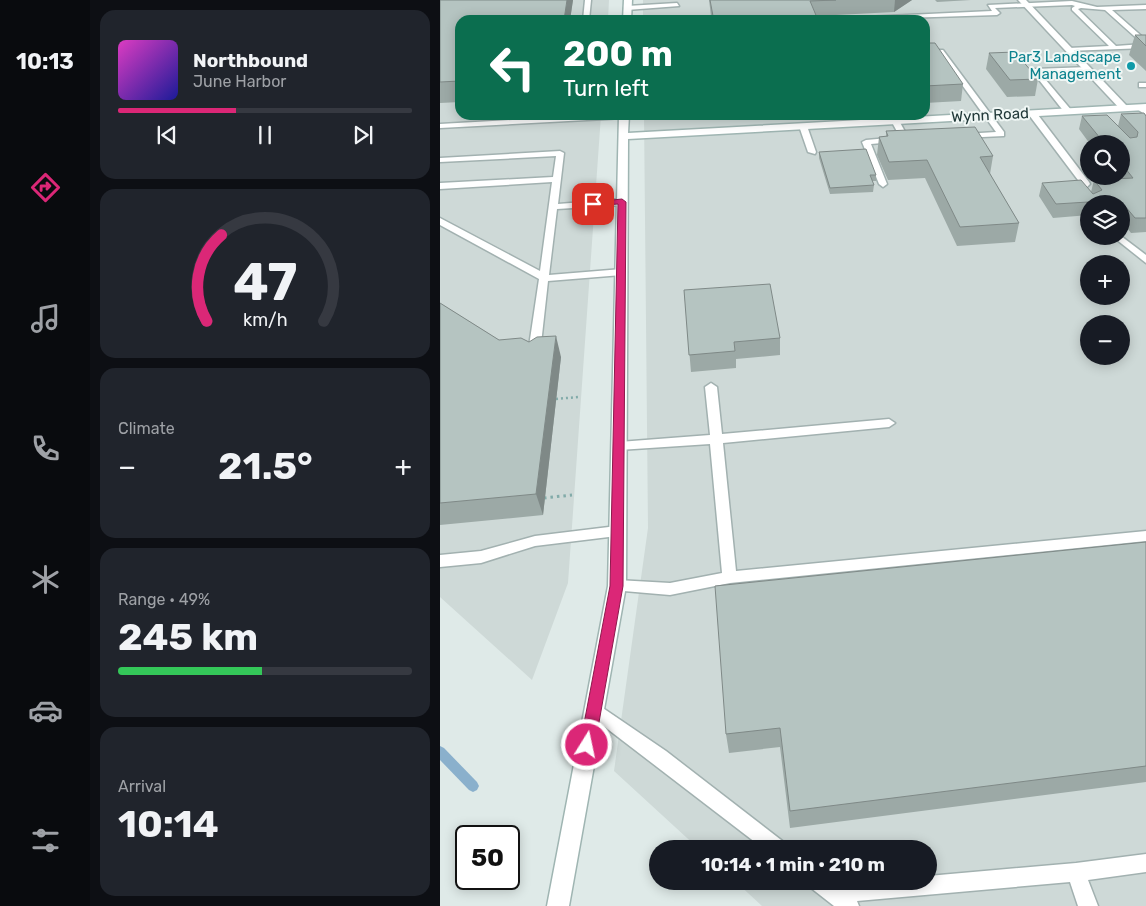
<!DOCTYPE html>
<html lang="en">
<head>
<meta charset="utf-8">
<style>
	body { margin:0; font-family:Rubik,sans-serif; background:#20242c; color:#f1f3f6; height:100vh; display:flex; flex-direction:column; font-size:19px; white-space:nowrap }
	* { box-sizing:border-box; margin:0 }
	p { font-size:16px; color:#9ea1a6 }
	.icon { flex:none; width:28px; height:28px; fill:none; stroke:currentColor; stroke-width:2; stroke-linecap:round; stroke-linejoin:round }
	.map { position:relative; flex:1; overflow:hidden }
	.sheet { display:flex; flex-direction:column; gap:10px; padding:10px; background:#0d0f14; width:350px }
	.sheet>* { flex:none }
	.guide { position:absolute; left:15px; top:15px; width:475px; height:105px; border-radius:15px; box-shadow:0 2px 12px #0003; background:#0b6e4f; color:#fff; overflow:hidden }
	.buttons { position:absolute; left:640px; top:135px; display:grid; gap:10px }
	.buttons a { display:grid; place-items:center; width:50px; height:50px; border-radius:50%; background:#171b24; box-shadow:0 2px 12px #0003; font-size:25px }
	.speed { position:absolute; left:15px; top:825px; display:flex; gap:10px; font-size:25px; font-weight:700; text-align:center }
	.speed>* { display:grid; place-content:center; width:65px; height:65px; border-radius:50%; background:#171b24; box-shadow:0 2px 12px #0003; line-height:1 }
	.speed .limit { border:2px solid #111; border-radius:8px; background:#fff; color:#111 }
	.pin { position:absolute; display:grid; place-items:center; width:42px; height:42px; color:#fff; margin:-21px; border-radius:10px; box-shadow:0 2px 8px #0006 }
	.me { position:absolute; width:55px; margin:-28px; rotate:10deg; stroke-linejoin:round; filter:drop-shadow(0 0 4px #0008) }
	.turn { display:flex; align-items:center; gap:18px; height:105px; padding:0 25px; font-size:22px }
	.turn .icon { width:65px; height:65px; stroke-width:2.5 }
	.turn b { display:block; font-size:35px; line-height:42px }
	.big { font-size:38px; font-weight:700; line-height:1.1 }
	.sheet .widget { flex:1; display:flex; flex-direction:column; justify-content:center; gap:8px; min-width:0; padding:0 18px; border-radius:15px; background:#20242c }
	.sheet .dial { align-items:center; gap:0 }
	.dial svg { height:130px; overflow:visible; fill:none; stroke:#363941; stroke-width:7; stroke-linecap:round; text-anchor:middle }
	.dial text { fill:#f1f3f6; stroke:none }
	.song { display:flex; align-items:center; gap:15px }
	.cover { width:60px; height:60px; border-radius:8px; background:linear-gradient(135deg,hsl(310 70% 55%),hsl(240 70% 35%)) }
	.played { height:5px; border-radius:2px; background:linear-gradient(90deg,#db2777 40%,#363941 40%) }
	.keys { display:flex; justify-content:space-around; direction:ltr }
	.heat { display:flex; justify-content:space-between; align-items:center; font-size:28px; direction:ltr }
	.charge { height:8px; border-radius:4px; background:linear-gradient(90deg,#34c759 49%,#363941 0) }
	.trip { position:absolute; left:209px; top:840px; width:288px; height:50px; border-radius:25px; background:#171b24; box-shadow:0 2px 12px #0003; font-weight:700; line-height:50px; text-align:center }
	main { display:flex; flex:1; min-height:0 }
	.dock { display:flex; flex-direction:column; width:90px; justify-content:space-around; align-items:center; background:#090b0e; color:#9ea1a6 }
	.dock .icon { width:35px; height:35px }
	.dock .on { color:#db2777 }
	.dock b { font-size:22px; color:#f1f3f6 }
	.map>svg:first-child { display:block }
	.built { fill:#ced9d7; fill-rule:evenodd }
	.lines { fill:none; stroke-linecap:round; stroke-linejoin:round }
	.stream { fill:#8ab0cc; fill-rule:evenodd }
	.lane-casing { stroke:#a2b1b0; stroke-width:3 }
	.street-casing { stroke:#a2b1b0; stroke-width:3 }
	.secondary-casing { stroke:#9fb5b2; stroke-width:3 }
	.path-far1 { stroke:#82aba9; stroke-width:2.5; stroke-dasharray:2 3; stroke-linecap:butt }
	.path { stroke:#82aba9; stroke-width:3; stroke-dasharray:2.5 4; stroke-linecap:butt }
	.lane { fill:#fff; fill-rule:evenodd }
	.street { fill:#fff; fill-rule:evenodd }
	.secondary { fill:#fff; fill-rule:evenodd }
	.wall { fill:#9ca9a6 }
	.shaded-wall { fill:#7f8987 }
	.building { fill:#b5c4c1; stroke:#7f8987 }
	.route { fill:#db2777; stroke:#8e194d }
	.culture-dot { fill:#0f9aa8; stroke:#f0f7f5; stroke-width:2 }
	.labels { text-anchor:middle; stroke-width:4; stroke-linejoin:round; paint-order:stroke }
	.far-culture-label { font-size:15px; fill:#0d838f; stroke:#f0f7f5; text-anchor:end }
	.far-street-label { font-size:15px; fill:#213939; stroke:#f0f7f5 }
</style>
</head>
<body>
<main>
<nav class="dock">
<b>10:13</b>
<svg class="icon on" aria-label="directions" viewBox="0 0 24 24"><path d="M12 3l9 9-9 9-9-9zM9 14v-3h6M13 9l2 2-2 2"/></svg>
<svg class="icon" aria-label="music" viewBox="0 0 24 24"><path d="M9 18V5l10-2v13"/><circle cx="6" cy="18" r="3"/><circle cx="16" cy="16" r="3"/></svg>
<svg class="icon" aria-label="phone" viewBox="0 0 24 24"><path d="M5 4h4l2 5-3 2q2 4 5 5l2-3 5 2v4C11 20 4 13 5 4z"/></svg>
<svg class="icon" aria-label="climate" viewBox="0 0 24 24"><path d="M12 3v18M4 7l16 10M4 17L20 7"/></svg>
<svg class="icon" aria-label="car" viewBox="0 0 24 24"><path d="M5 17H2v-5l4-1 3-4h7l3 4 3 1v5h-3M9 17h6M6 11h13"/><circle cx="7" cy="17" r="2"/><circle cx="17" cy="17" r="2"/></svg>
<svg class="icon" aria-label="filters" viewBox="0 0 24 24"><path d="M4 7h16M4 17h16"/><circle cx="9" cy="7" r="2"/><circle cx="15" cy="17" r="2"/></svg>
</nav>
<section class="sheet">
<div class="widget">
<div class="song"><i class="cover"></i><div><b>Northbound</b><p>June Harbor</p></div></div>
<div class="played"></div>
<div class="keys"><svg class="icon" aria-label="previous" viewBox="0 0 24 24"><path d="M18 5L8 12l10 7zM5 5v14"/></svg><svg class="icon" aria-label="pause" viewBox="0 0 24 24"><path d="M8 5v14M16 5v14"/></svg><svg class="icon" aria-label="next" viewBox="0 0 24 24"><path d="M6 5l10 7-10 7zM19 5v14"/></svg></div>
</div>
<div class="widget dial"><svg viewBox="0 0 100 80">
<path d="M14 69A42 42 0 1 1 86 69"/>
<path d="M14 69A42 42 0 0 1 23 16" stroke="#db2777"/>
<text x="50" y="56" font-size="32" font-weight="700">47</text>
<text x="50" y="72" font-size="11">km/h</text>
</svg></div>
<div class="widget"><p>Climate</p>
<div class="heat"><a>−</a><b class="big">21.5°</b><a>+</a></div>
</div>
<div class="widget"><p>Range · 49%</p><b class="big">245 km</b><div class="charge"></div></div>
<div class="widget"><p>Arrival</p><b class="big">10:14</b></div>
</section>
<div class="map">
<svg width="706" height="906" viewBox="0 0 706 906">
	<rect width="100%" height="100%" fill="#dfeae8"/>
	<g class="built">
		<path d="M0 0H169L168 20H20V115H161L128 583 92 680 0 597Z"/>
		<path d="M203 0H706V906H322L295 881H488V849H259L174 771 208 528 204 115H485V20H203ZM649 144H681V176H649ZM649 204H681V236H649ZM649 264H681V296H649ZM649 324H681V356H649Z"/>
	</g>
	<g class="lines">
		<path class="stream" d="M0 746 4 748 37 782 39 786 37 790 33 792 29 790 0 760Z"/>
		<g class="lane-casing">
			<g id="lane">
				<path d="M145 0H151L149 20H143Z"/>
				<path d="M632 1 657 7 706 5V9L672 10 706 40V48L627 51V49L629 48 669 46 632 10V8L635 6 632 5 555 8 560 13 557 15 401 20 404 18 552 11 548 5ZM641 8 665 10 703 44 676 46 638 9Z"/>
				<path d="M237 3 239 6 187 10 184 8 187 6Z"/>
				<path d="M239 17 237 20H184L187 18Z"/>
				<path d="M485 50H503L564 132V136L521 138 520 136 524 134 556 132 499 53 485 54Z"/>
				<path d="M649 67V69L647 70 600 73 632 111 628 113H625L592 71 595 69Z"/>
				<rect x="699" y="83" width="7" height="4"/>
				<path d="M697 105H703L706 109V115L697 109Z"/>
				<path d="M589 111H595L649 182 650 184 645 189 656 204H649V206L637 191 636 189 641 184 589 115Z"/>
				<path d="M160 115 188 116 184 118 0 128V124Z"/>
				<path d="M421 115H429L431 124H425Z"/>
				<path d="M448 115H456L469 139 465 141 431 144 447 184 443 187 439 184 422 142 426 140 460 137Z"/>
				<path d="M360 124 367 126 376 152 375 154 368 152 359 126Z"/>
				<path d="M120 151 124 153 118 204 182 199 186 202 182 205 117 209 109 275 182 269 187 272 182 275 108 281 100 353 94 356 88 353 99 279 0 225V218L100 271 112 182 0 189V183L113 177 116 156 0 162V158Z"/>
				<path d="M672 236H681L706 255V263Z"/>
				<path d="M271 383 277 387 282 434 449 419 455 423 449 427 283 443 296 571 706 531V541L290 583 230 595 172 590 170 586 172 582 177 580 230 583 282 573 270 444 179 450 173 446 179 442 270 435 265 387Z"/>
				<path d="M177 526 182 527 184 531 182 535 177 536 95 546 41 563 0 567V555L41 551 95 536Z"/>
				<path d="M154 702 226 751 345 843 348 849H324L148 714 146 709 148 704Z"/>
				<path d="M706 854V872L648 880 658 906H638L630 882 417 901 419 906H394L371 888 369 881H393L397 884 430 881H488V876L636 863Z"/>
			</g>
		</g>
		<g class="street-casing">
			<path id="street" d="M578 0H586L687 106V110H681Z"/>
		</g>
		<g class="secondary-casing">
			<g id="secondary">
				<path d="M184 0H192L191 20H183Z"/>
				<path d="M706 104V110L188 139 186 586 129 906H107L168 586 179 115H189L188 133Z"/>
			</g>
		</g>
		<path class="path-far1" d="M116 399 138 397"/>
		<path class="path" d="M104 498 132 495"/>
		<use href="#lane" class="lane"/>
		<use href="#street" class="street"/>
		<use href="#secondary" class="secondary"/>
	</g>
	<g class="wall">
		<path d="M0 0H133L130 20H20V102L0 103Z"/>
		<path d="M269 0H472L454 12 377 16 378 20H270V17L271 16Z"/>
		<path d="M495 0H531L497 2Z"/>
		<path d="M695 35H706V71L689 55Z"/>
		<path d="M485 43 523 84 521 101 485 103Z"/>
		<path d="M549 53 598 79 595 96 567 97 546 69Z"/>
		<path d="M681 114 706 116V232L691 233 681 220V204H649V215L613 218 599 196 602 183 651 192 654 180 678 178 677 176H681V144H650L639 129 642 116 678 126Z"/>
		<path d="M446 131 553 156 550 174 579 223 575 242 517 246 485 178 448 180 437 155 439 137 446 136Z"/>
		<path d="M379 152 436 175V181H432L434 185 433 192 390 194 379 158Z"/>
		<path d="M244 290 340 338V355L296 359V368L251 372Z"/>
		<path d="M0 303 59 340 121 357 103 515 0 525Z"/>
		<path d="M706 542V782L350 828 340 747 289 753 286 734Z"/>
	</g>
	<g class="shaded-wall">
		<path d="M127 0H133L130 20H124Z"/>
		<path d="M455 0H472L454 12Z"/>
		<path d="M116 336 121 357 103 515 96 494Z"/>
	</g>
	<g class="building">
		<path d="M0 0H127L124 20H20V81L0 82Z"/>
		<path d="M270 0H396L370 1 378 20H270V17L273 16Z"/>
		<path d="M695 35H706V46Z"/>
		<path d="M485 43H495L523 84 485 86Z"/>
		<path d="M575 52 598 79 570 80 549 53Z"/>
		<path d="M704 113 706 116V218H695L680 200 616 204 602 183 641 180 653 194 662 190 654 180 693 178 681 163V144H665L642 116 667 115 690 138 697 137 698 132 681 114Z"/>
		<path d="M535 127 553 156 540 157 579 223 520 227 487 160 449 162 439 137 448 136 446 131Z"/>
		<path d="M426 149 436 175H430L434 185 390 188 379 152Z"/>
		<path d="M330 284 340 338 294 342 295 351 249 355 244 290Z"/>
		<path d="M0 303 59 340 81 338 89 342 97 337 116 336 96 494 0 503Z"/>
		<path d="M706 542V766L350 811 340 728 286 734 275 586Z"/>
	</g>
	<path class="route" d="M182 199 186 202 183 586 155 745 153 750 147 752 142 750 140 745 170 586 178 204 153 206 149 204 153 202Z"/>
	<circle class="culture-dot" cx="691" cy="66" r="5"/>
	<g class="labels">
		<g class="far-culture-label">
			<text x="681" y="62">Par3 Landscape<tspan x="681" dy="17">Management</tspan></text>
		</g>
		<g class="far-street-label">
			<text transform="translate(550 115) rotate(-3)" y="5">Wynn Road</text>
		</g>
	</g>
</svg>
<div class="buttons">
<a><svg class="icon" aria-label="search" viewBox="0 0 24 24"><circle cx="10" cy="10" r="6"/><path d="M15 15l6 6"/></svg></a>
<a><svg class="icon" aria-label="layers" viewBox="0 0 24 24"><path d="M12 4l9 5-9 5-9-5zM3 14l9 5 9-5"/></svg></a>
<a>+</a>
<a>−</a>
</div>
<div class="speed"><div class="limit">50</div></div>
<div class="pin" style="left:153px;top:204px;background:#d93025"><svg class="icon" aria-label="arrive" viewBox="0 0 24 24"><path d="M6 21V4h12l-3 4 3 4H6"/></svg></div>
<svg class="me" style="left:147px;top:745px" viewBox="-20 -20 40 40"><circle r="17" fill="#db2777" stroke="#fff" stroke-width="3"/><path d="M0-11L8 9 0 5-8 9z" fill="#fff"/></svg>
<div class="trip">10:14 · 1 min · 210 m</div>
<div class="guide">
<div class="turn"><svg class="icon" aria-label="left" viewBox="0 0 24 24"><path d="M17 20v-9H6M10 6l-5 5 5 5"/></svg><div><b>200 m</b>Turn left</div></div>
</div>
</div>
</main>
</body>
</html>
